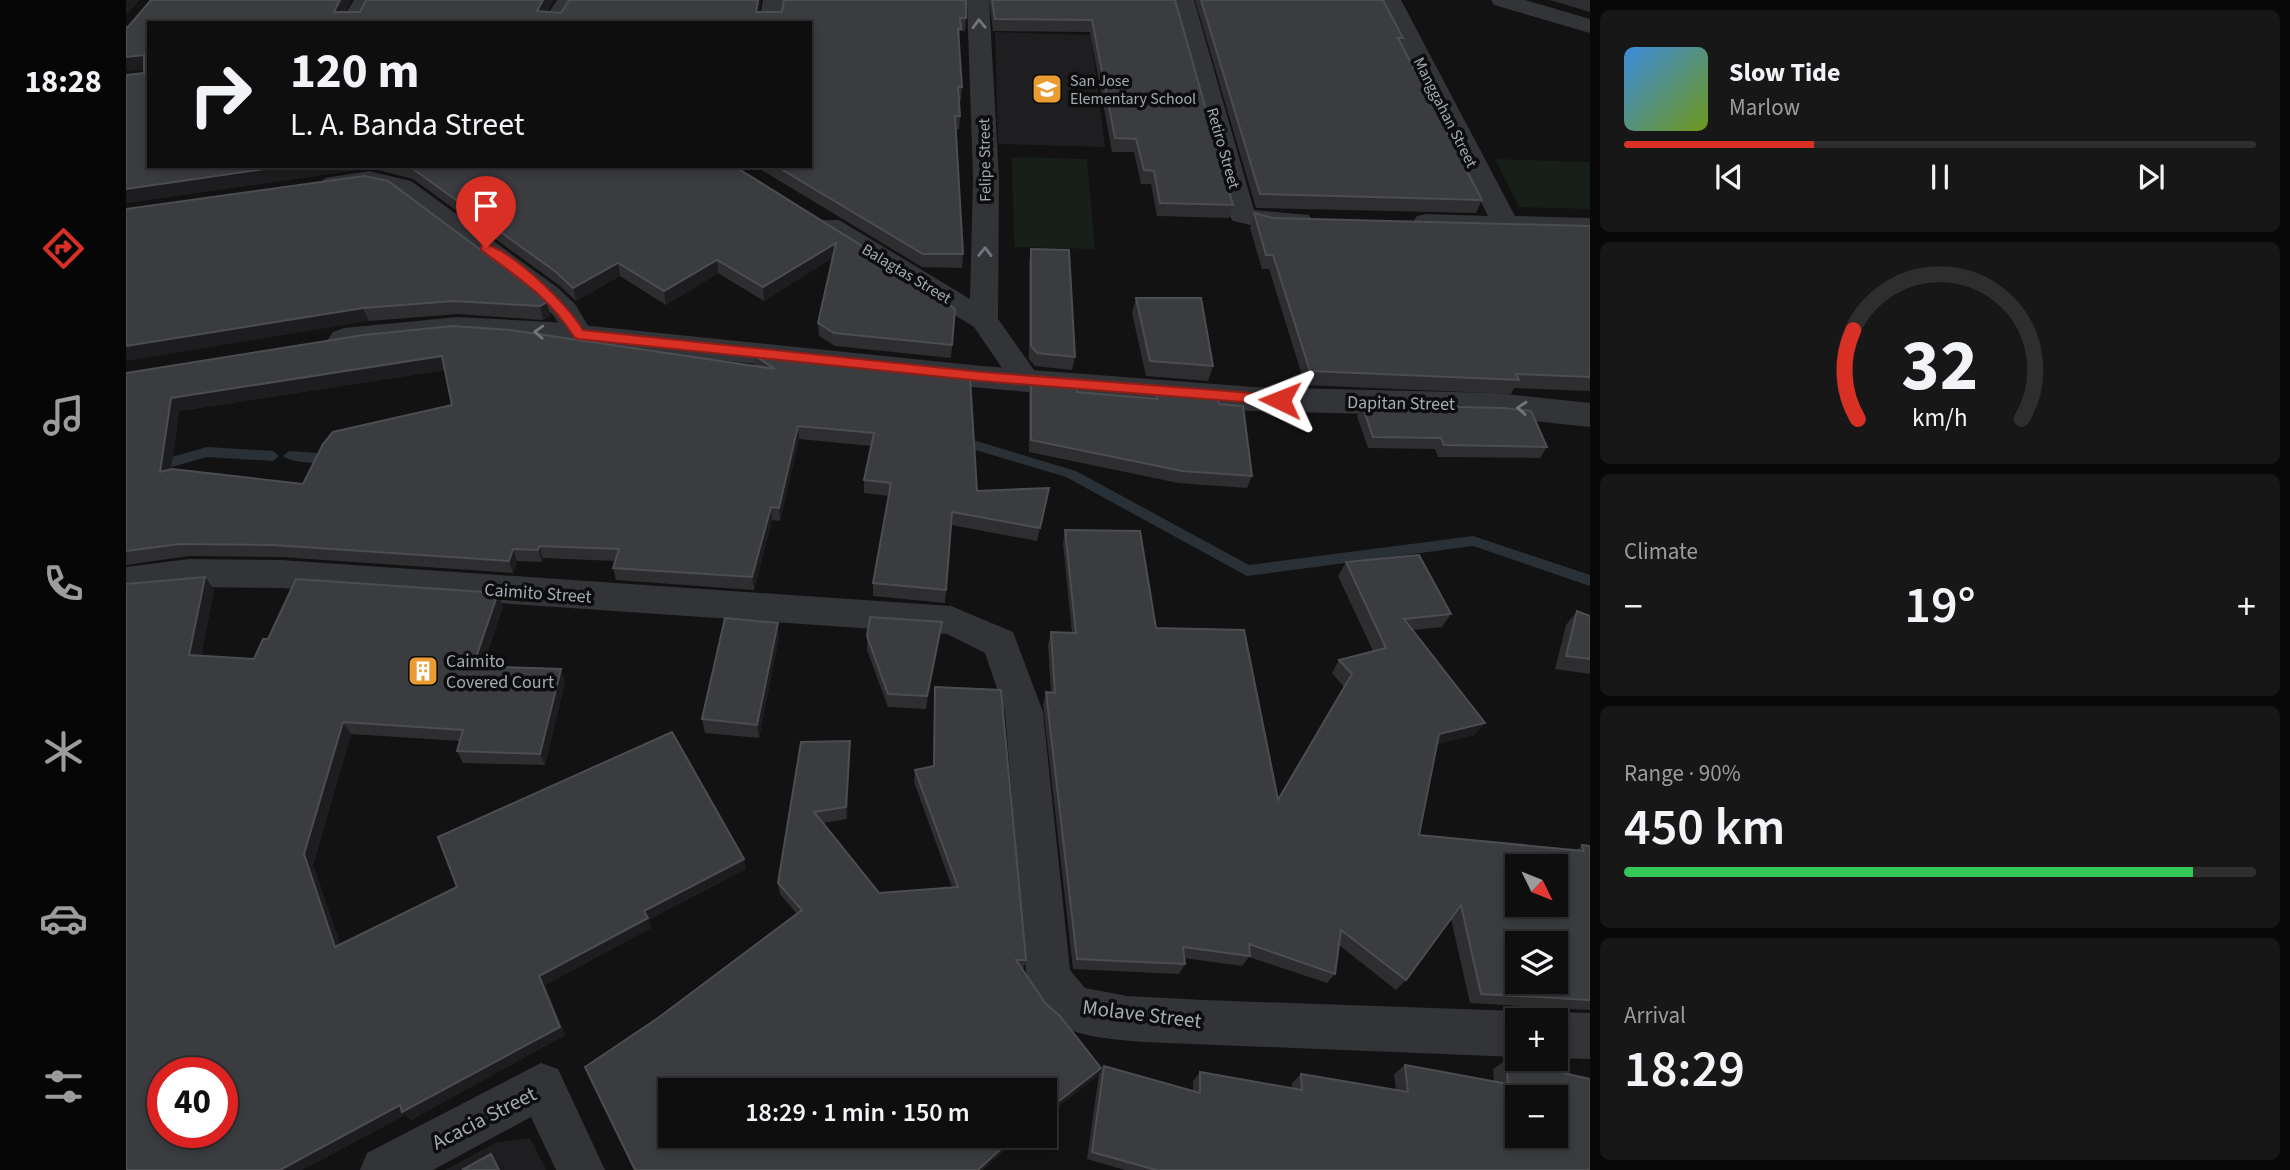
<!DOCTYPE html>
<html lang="en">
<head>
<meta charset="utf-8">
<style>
	body { margin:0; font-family:"Source Sans 3",sans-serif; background:#171717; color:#f1f3f6; height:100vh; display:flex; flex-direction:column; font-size:26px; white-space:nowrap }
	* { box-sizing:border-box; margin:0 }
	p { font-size:23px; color:#9b9c9e }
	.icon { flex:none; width:38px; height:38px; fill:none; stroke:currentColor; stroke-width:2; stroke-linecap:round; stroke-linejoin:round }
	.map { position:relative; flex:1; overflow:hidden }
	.panel { display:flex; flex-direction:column; gap:10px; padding:10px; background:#080808; width:700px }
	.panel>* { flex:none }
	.hud { position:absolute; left:21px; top:21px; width:665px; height:147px; border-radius:0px; box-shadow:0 4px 10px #0003,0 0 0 2px #2e2e2e; background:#0e0e0e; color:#f1f3f6; overflow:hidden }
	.needle { width:46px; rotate:133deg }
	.fabs { position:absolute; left:1379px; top:854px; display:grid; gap:14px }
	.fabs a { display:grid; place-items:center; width:63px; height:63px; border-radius:0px; background:#0e0e0e; box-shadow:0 4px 10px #0003,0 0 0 2px #2e2e2e; font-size:35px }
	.speed { position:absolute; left:21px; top:1057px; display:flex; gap:14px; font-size:35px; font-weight:700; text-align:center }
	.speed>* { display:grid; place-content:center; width:91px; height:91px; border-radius:50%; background:#0e0e0e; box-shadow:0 4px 10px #0003,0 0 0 2px #2e2e2e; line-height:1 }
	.speed .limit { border:10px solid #d22; background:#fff; color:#111 }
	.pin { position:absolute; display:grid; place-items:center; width:60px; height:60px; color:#fff; margin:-72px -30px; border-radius:50% 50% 50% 0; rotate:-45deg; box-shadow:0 0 7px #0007 }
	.pin .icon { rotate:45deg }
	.me { position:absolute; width:77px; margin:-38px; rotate:272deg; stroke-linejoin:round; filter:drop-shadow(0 0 5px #0008) }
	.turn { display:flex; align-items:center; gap:24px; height:147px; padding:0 28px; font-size:32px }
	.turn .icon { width:91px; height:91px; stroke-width:2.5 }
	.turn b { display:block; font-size:49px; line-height:60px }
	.big { font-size:52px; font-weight:600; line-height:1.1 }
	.panel .tile { flex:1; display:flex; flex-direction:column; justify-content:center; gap:10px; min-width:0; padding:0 24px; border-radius:10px; background:#171717 }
	.panel .dial { align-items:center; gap:0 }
	.dial svg { height:182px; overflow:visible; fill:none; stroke:#2e2e2e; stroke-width:7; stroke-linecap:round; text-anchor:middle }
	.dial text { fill:#f1f3f6; stroke:none }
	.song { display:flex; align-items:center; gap:21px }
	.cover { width:84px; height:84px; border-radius:10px; background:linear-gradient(135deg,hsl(210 70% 55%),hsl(80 70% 35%)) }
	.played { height:7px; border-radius:4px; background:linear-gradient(90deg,#d93025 30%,#2e2e2e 30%) }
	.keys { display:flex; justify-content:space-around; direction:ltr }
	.heat { display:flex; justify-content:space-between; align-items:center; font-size:38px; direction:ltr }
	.charge { height:10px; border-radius:5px; background:linear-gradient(90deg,#34c759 90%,#2e2e2e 0) }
	.trip { position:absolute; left:532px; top:1078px; width:399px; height:70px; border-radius:0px; background:#0e0e0e; box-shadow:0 4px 10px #0003,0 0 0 2px #2e2e2e; font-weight:600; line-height:70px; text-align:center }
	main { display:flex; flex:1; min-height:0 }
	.dock { display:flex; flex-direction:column; width:126px; justify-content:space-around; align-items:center; background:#060606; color:#9b9c9e }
	.dock .icon { width:49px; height:49px }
	.dock .active { color:#d93025 }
	.dock b { font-size:32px; color:#f1f3f6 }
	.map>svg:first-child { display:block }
	.built { fill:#1e1e20 }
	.green { fill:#181e18 }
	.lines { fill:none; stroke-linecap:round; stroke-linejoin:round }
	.stream { fill:#293136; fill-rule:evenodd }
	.minor { fill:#333438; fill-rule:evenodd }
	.tertiary { fill:#333438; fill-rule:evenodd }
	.wall { fill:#2e2e31; fill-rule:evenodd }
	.shaded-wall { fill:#1d1d1f }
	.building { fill:#3a3c3f; stroke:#4b4d51; stroke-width:2; fill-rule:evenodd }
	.oneway { stroke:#71757c }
	.route { fill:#d93025; stroke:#8d1f18; stroke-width:2 }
	.labels { text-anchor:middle; stroke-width:7; stroke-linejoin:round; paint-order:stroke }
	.far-poi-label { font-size:16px; fill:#a3aab3; stroke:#0d0d0e; text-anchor:start }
	.far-street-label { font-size:16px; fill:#a3aab3; stroke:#0d0d0e }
	.street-label { font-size:18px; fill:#a3aab3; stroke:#0d0d0e }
	.poi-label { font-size:18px; fill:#a3aab3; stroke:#0d0d0e; text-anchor:start }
	.near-street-label { font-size:21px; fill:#a3aab3; stroke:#0d0d0e }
</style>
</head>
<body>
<main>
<nav class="dock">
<b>18:28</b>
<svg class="icon active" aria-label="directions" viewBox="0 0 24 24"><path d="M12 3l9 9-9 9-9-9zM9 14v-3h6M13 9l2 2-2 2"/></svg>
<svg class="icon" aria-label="music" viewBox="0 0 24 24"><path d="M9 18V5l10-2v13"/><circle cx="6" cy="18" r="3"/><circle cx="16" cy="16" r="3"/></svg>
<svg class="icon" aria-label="phone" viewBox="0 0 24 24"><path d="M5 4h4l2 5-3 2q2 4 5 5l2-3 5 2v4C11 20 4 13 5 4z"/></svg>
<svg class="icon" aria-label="climate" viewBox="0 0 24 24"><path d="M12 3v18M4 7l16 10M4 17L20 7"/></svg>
<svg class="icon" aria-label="car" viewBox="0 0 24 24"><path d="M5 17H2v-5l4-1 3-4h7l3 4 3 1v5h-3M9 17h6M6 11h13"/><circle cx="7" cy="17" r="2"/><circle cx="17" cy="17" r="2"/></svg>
<svg class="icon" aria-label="filters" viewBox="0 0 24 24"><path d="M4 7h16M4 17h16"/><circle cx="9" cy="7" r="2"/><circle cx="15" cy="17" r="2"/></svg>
</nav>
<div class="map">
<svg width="1464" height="1170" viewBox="0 0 1464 1170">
	<rect width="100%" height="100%" fill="#121213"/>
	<g class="built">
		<path d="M869 32 965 35 979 147 872 144Z"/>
		<path d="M404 1138 420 1170H319L371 1142Z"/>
	</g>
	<g class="green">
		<path d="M886 157 961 159 969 249 888 247Z"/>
		<path d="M1369 159 1464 162V209L1393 207Z"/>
	</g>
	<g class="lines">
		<g class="stream">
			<path d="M847 440 950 471 1123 565 1347 536 1464 575V586L1347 546 1121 576 940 477 843 448 841 445Z"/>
			<path d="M81 447 147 451 153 456 147 461 81 457 0 480V470Z"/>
			<path d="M163 451 207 454 213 459C206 466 164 463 157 456Z"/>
		</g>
		<g class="minor">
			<path d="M228 0H250L236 23H214Z"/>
			<path d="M431 0H453L438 23H416Z"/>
			<path d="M637 0H659L655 23H633Z"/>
			<path d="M841 0H863L873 178 872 319 915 380 911 387 900 390 889 387 848 327 695 232 691 226 695 220H713L844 299 847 178Z"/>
			<path d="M1046 0H1068L1128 210 1183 215 1187 221 1183 227 1142 229 1107 221 1103 215Z"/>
			<path d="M1253 0H1275L1389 216 1464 218V234L1291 228 1287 222 1291 216 1300 214 1362 216Z"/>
			<path d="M1365 0H1399L1464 19V33L1368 5Z"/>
			<path d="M243 171 285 181 432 288 449 304 467 334 462 341 452 344 442 341 428 316 412 300 268 192 243 187 208 191 199 188 195 183 199 178Z"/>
			<path d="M63 559 155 560 825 606 887 632 917 712 944 970 959 988 1001 996 1078 1000 1391 1011 1408 1020H1391V1057L1017 1042C987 1039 939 1038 919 1012 910 1000 905 985 900 972L879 712 859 653 821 634 155 588 63 587 0 595V567Z"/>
			<path d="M1430 1012 1464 1013V1059L1430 1058V1020H1413Z"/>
			<path d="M415 1063 432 1069 479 1170H430L405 1117 307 1170H234L241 1153Z"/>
		</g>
		<path class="tertiary" d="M332 317 426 322 856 366 1127 387 1370 393 1464 403V427L1370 417 1127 411 856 388 426 342 332 337 218 350 207 346 202 339 207 332 218 328Z"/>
	</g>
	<g class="wall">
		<path d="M225 0 219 12 428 0 421 12 435 13 633 12 840 18 839 31H834L833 42 836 87 835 100H833L834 116 833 129H830L837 254 836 268 796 267 629 166H684V23L23 166H608L829 309 825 358 709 346 693 336 692 323 706 258 638 301 592 273 540 305 494 276 450 301 434 286 287 179 244 168 0 203V75L18 73V69L0 71Z"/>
		<path d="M863 0H1049L1107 205 1103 218 1031 216 1025 184H1015L1008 152H986L964 32 867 31Z"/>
		<path d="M1069 0H1257L1277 38 1275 43 1356 200 1350 213 1130 208Z"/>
		<path d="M1424 0H1464V12Z"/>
		<path d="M0 209 407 289 424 316 417 320 332 314 243 321Z"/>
		<path d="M1128 213 1147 218 1464 226V391L1388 388 1385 394 1179 385 1143 269H1136L1124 228Z"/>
		<path d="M905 249 949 357 946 370 909 366 903 359V262Z"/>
		<path d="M1010 298 1087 366 1082 381 1020 376 1006 313Z"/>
		<path d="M628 355 851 491 923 488 911 541 825 525 819 603 747 596V583L763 496 738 493V480L745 446 673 439 654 521 646 520 628 590 490 580 487 568 489 561 417 558 416 562 391 561 387 573 155 557 63 556 0 565V373L629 367ZM319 370 326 405 177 484 45 470 53 411Z"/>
		<path d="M905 382 951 392 1028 399 1030 393 1093 404 1126 476 1121 488 1052 483 903 452V395Z"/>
		<path d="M1236 405 1421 447 1414 458 1312 457 1309 449 1242 448 1231 416Z"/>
		<path d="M939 530 1030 628 1151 800 1218 687 1206 673 1213 660 1247 651 1212 576 1220 562 1325 614 1316 627 1287 630 1349 735 1311 744 1293 835 1450 851 1456 845 1464 846V1010L1344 1003 1325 919 1280 980 1270 990 1213 945 1209 974 1201 983 1123 957 1116 966 1058 958 1059 964 1053 974 947 969 917 705 920 692H925L922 645 925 632 946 633 937 544Z"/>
		<path d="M79 577 88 590 75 656 128 659 142 639 377 606 357 666 439 681 419 765 337 763 331 751 334 741 225 734 187 865 214 944 620 869 522 920 525 928 419 985 439 1035 285 1120 279 1115 176 1170H0Z"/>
		<path d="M1451 611 1464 616V674L1429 669 1440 625Z"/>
		<path d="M816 622 814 636 800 709 762 707 741 650V636Z"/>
		<path d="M653 637 633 738 579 733 576 719Z"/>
		<path d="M809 687 900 960 897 970 920 1004 975 1068 970 1077 884 1144 857 1170H509L532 1018 671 914 654 894 652 883 724 741 721 819 697 823 753 893 826 887 788 782 789 770 807 766Z"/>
		<path d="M1380 1060 1464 1170H999L961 1159 973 1074 978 1066 1067 1091V1081L1074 1072 1166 1088V1083L1175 1074 1270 1090 1268 1074 1279 1065 1368 1081 1367 1069Z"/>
	</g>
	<g class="shaded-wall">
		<path d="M0 0H14L0 15Z"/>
		<path d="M214 0H225L213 23 208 12Z"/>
		<path d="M417 0H428L414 23 411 11Z"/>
		<path d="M632 0H635L631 23 630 12Z"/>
		<path d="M18 55 23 68 0 71V57Z"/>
		<path d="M159 166H243L244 168 0 203V189Z"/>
		<path d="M710 243V256L638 301 637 287Z"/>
		<path d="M591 260 592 273 540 305 538 291Z"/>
		<path d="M492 263 494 276 450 301 447 288Z"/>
		<path d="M421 302 424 316 417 320 414 306Z"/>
		<path d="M237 308 243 321 0 361V346Z"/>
		<path d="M316 356 321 370 53 411 43 485 34 472 45 398Z"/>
		<path d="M672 426 673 439 654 521 653 508Z"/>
		<path d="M645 507 646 520 628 590 626 577Z"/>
		<path d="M413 546 417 558 416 562 412 550Z"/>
		<path d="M387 549 391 561 387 573 383 561Z"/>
		<path d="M79 577 88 590 73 667 63 655Z"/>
		<path d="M372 593 377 606 353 678 347 666Z"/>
		<path d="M816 622 814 636 800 709 801 696Z"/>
		<path d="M652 623 653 637 633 738 631 725Z"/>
		<path d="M435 669 439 681 419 765 414 754Z"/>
		<path d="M217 722 225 734 187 865 218 956 209 947 178 854Z"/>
		<path d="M1359 723 1349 735 1304 746 1313 734Z"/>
		<path d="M724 741V754L721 819 720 807Z"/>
		<path d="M618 859 620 869 522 920 525 928 419 985 439 1035 285 1120 279 1115 176 1170H154L413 976 518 911Z"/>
		<path d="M975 1068 970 1077 919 1117V1112Z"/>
		<path d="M889 1136H895L857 1170H852Z"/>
		<path d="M365 1154 376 1164 379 1170H373Z"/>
	</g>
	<g class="building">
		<path d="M25 0H214L208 12H234L240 0H417L411 11 435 13 443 0H632L630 12H656L658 0H840V18H834L835 29H832L836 87H832L834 116H829L837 254H797L650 166H684V23H23V166H159L0 189V75L18 73V55L0 57V27H2Z"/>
		<path d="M866 0H1049L1107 205 1034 203 1028 171 1018 170 1010 139 989 138 966 20 869 19Z"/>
		<path d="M1075 0H1257L1277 38H1272L1356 200 1134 194Z"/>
		<path d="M283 166H608L781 274 829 309 826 345 708 333 692 323 710 243 637 287 591 260 538 291 492 263 447 288 430 272Z"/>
		<path d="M238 176 262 181 407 289 421 302 414 306 327 301 237 308 0 346V209Z"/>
		<path d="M1128 213 1147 218 1464 226V377L1390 374 1393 380 1184 371 1147 255H1140Z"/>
		<path d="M905 249 943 250 949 357 911 353 905 346Z"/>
		<path d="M1010 298H1075L1087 366 1024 361Z"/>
		<path d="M327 326 384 330 649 369 628 355 823 374 844 378 851 491 923 488 914 528 826 512 820 590 747 583 765 483 738 480 748 433 672 426 653 508 645 507 626 577 487 568 493 549 413 546 412 550 387 549 383 561 147 545 54 544 0 551V373L238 335ZM316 356 326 405 207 432 197 444 177 484 46 469 34 472 45 398Z"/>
		<path d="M905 382 951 386V392L1031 399 1030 393 1091 398 1093 404 1117 406 1126 476 1056 471 905 440Z"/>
		<path d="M1236 405 1377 408 1405 411 1421 447 1318 445 1315 438 1247 437Z"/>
		<path d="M939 530 1014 531 1030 628 1118 630 1152 800 1226 674 1213 660 1260 648 1220 562 1293 555 1325 614 1278 619 1359 723 1313 734 1293 835 1458 851 1456 845 1464 846V1000L1355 994 1335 905 1280 980 1215 930 1209 974 1123 944 1124 956 1057 947 1059 964 951 959 920 692 929 693 925 632 950 633ZM1391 866H1430V905H1391ZM1391 943H1430V982H1391Z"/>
		<path d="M79 577 63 655 128 659 137 639H142L170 579 372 593 347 666 435 669 414 754 331 751 337 730 217 722 178 854 209 947 331 887 312 837 546 732 618 859 518 911 522 918 413 976 434 1027 276 1112 274 1105 154 1170H0V584ZM37 1073H96V1132H37Z"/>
		<path d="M1451 611 1464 616V659L1440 656Z"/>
		<path d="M744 617 816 622 801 696 762 694 741 636Z"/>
		<path d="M599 618 652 623 631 725 576 719Z"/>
		<path d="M809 687 875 690 900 960H890L920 1004 934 1016 975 1068 919 1112V1090H544V1136H889L852 1170H509L459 1067 532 1018 676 910 652 883 675 742 724 741 720 807 688 812 753 893 832 887 789 770 808 766Z"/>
		<path d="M1380 1060 1464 1079V1170H1030L966 1152 978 1066 1074 1093V1072L1176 1090 1175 1074 1282 1092 1279 1065 1382 1084ZM1391 1097H1430V1136H1391Z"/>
		<path d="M365 1154 373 1170H336Z"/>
	</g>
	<defs><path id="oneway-chevron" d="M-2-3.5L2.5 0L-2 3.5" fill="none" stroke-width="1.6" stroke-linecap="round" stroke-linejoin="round" transform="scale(1.75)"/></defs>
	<g class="oneway">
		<use href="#oneway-chevron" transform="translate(853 24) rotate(-92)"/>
		<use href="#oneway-chevron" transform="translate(859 252) rotate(-89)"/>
		<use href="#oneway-chevron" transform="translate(413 332) rotate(-177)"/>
		<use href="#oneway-chevron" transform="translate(1396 408) rotate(-175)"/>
	</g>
	<path class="route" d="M360 244C390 254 440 303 457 330L856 372 1154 395 1161 400 1154 405 856 381 452 339 448 337C422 296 394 279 355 250V245Z"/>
	<defs>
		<g id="school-square" transform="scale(1.575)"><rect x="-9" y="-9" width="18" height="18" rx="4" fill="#ea9c33" stroke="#0d0d0e"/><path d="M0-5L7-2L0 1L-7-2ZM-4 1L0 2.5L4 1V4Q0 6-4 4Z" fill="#fff"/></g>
		<g id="building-square" transform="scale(1.575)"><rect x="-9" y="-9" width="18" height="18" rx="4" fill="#ea9c33" stroke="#0d0d0e"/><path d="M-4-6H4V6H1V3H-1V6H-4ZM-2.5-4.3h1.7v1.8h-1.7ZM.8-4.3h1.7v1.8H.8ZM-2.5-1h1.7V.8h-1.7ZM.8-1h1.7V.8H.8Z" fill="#fff"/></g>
	</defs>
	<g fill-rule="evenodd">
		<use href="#school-square" x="921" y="89"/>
		<use href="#building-square" x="297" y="671"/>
	</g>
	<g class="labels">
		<g class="far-poi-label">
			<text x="944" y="86">San Jose<tspan x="944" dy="18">Elementary School</tspan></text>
		</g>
		<g class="far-street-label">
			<text transform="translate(1320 112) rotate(63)" y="6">Manggahan Street</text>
			<text transform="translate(1098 148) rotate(74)" y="6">Retiro Street</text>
			<text transform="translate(858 160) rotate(-91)" y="6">Felipe Street</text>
			<text transform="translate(781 273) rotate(31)" y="6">Balagtas Street</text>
		</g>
		<g class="street-label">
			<text transform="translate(1275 403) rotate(1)" y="6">Dapitan Street</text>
			<text transform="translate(412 593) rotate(4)" y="6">Caimito Street</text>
		</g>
		<g class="poi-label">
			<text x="320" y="667">Caimito<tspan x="320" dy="21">Covered Court</tspan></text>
		</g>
		<g class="near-street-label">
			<text transform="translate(1016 1014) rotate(7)" y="7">Molave Street</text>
			<text transform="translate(358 1118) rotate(-27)" y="7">Acacia Street</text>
		</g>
	</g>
</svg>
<div class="fabs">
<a><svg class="needle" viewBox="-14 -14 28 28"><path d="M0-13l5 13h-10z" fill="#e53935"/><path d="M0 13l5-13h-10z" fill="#9b9c9e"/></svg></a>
<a><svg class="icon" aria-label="layers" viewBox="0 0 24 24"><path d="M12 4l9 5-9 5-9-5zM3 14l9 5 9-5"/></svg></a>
<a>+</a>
<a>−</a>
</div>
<div class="speed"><div class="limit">40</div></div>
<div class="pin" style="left:360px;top:248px;background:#d93025"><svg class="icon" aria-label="arrive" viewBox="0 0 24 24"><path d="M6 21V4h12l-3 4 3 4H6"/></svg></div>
<svg class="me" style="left:1154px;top:400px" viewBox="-20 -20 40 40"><path d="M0-17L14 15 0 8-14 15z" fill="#d93025" stroke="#fff" stroke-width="4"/></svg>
<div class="trip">18:29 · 1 min · 150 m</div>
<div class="hud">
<div class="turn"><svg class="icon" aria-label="right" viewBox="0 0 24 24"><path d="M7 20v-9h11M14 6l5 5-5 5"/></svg><div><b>120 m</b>L. A. Banda Street</div></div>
</div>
</div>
<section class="panel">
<div class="tile">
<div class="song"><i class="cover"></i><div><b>Slow Tide</b><p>Marlow</p></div></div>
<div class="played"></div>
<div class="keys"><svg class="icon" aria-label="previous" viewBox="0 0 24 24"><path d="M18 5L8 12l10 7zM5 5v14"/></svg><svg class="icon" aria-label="pause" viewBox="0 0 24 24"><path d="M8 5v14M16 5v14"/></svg><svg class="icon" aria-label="next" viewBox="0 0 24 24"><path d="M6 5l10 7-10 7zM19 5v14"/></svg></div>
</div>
<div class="tile dial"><svg viewBox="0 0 100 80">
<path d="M14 69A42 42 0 1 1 86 69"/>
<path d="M14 69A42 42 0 0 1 12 30" stroke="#d93025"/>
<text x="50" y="56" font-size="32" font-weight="700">32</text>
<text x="50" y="72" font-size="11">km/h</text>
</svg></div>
<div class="tile"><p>Climate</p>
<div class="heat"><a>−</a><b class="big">19°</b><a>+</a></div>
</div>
<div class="tile"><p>Range · 90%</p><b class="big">450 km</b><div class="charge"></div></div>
<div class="tile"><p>Arrival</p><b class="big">18:29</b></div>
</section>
</main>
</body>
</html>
